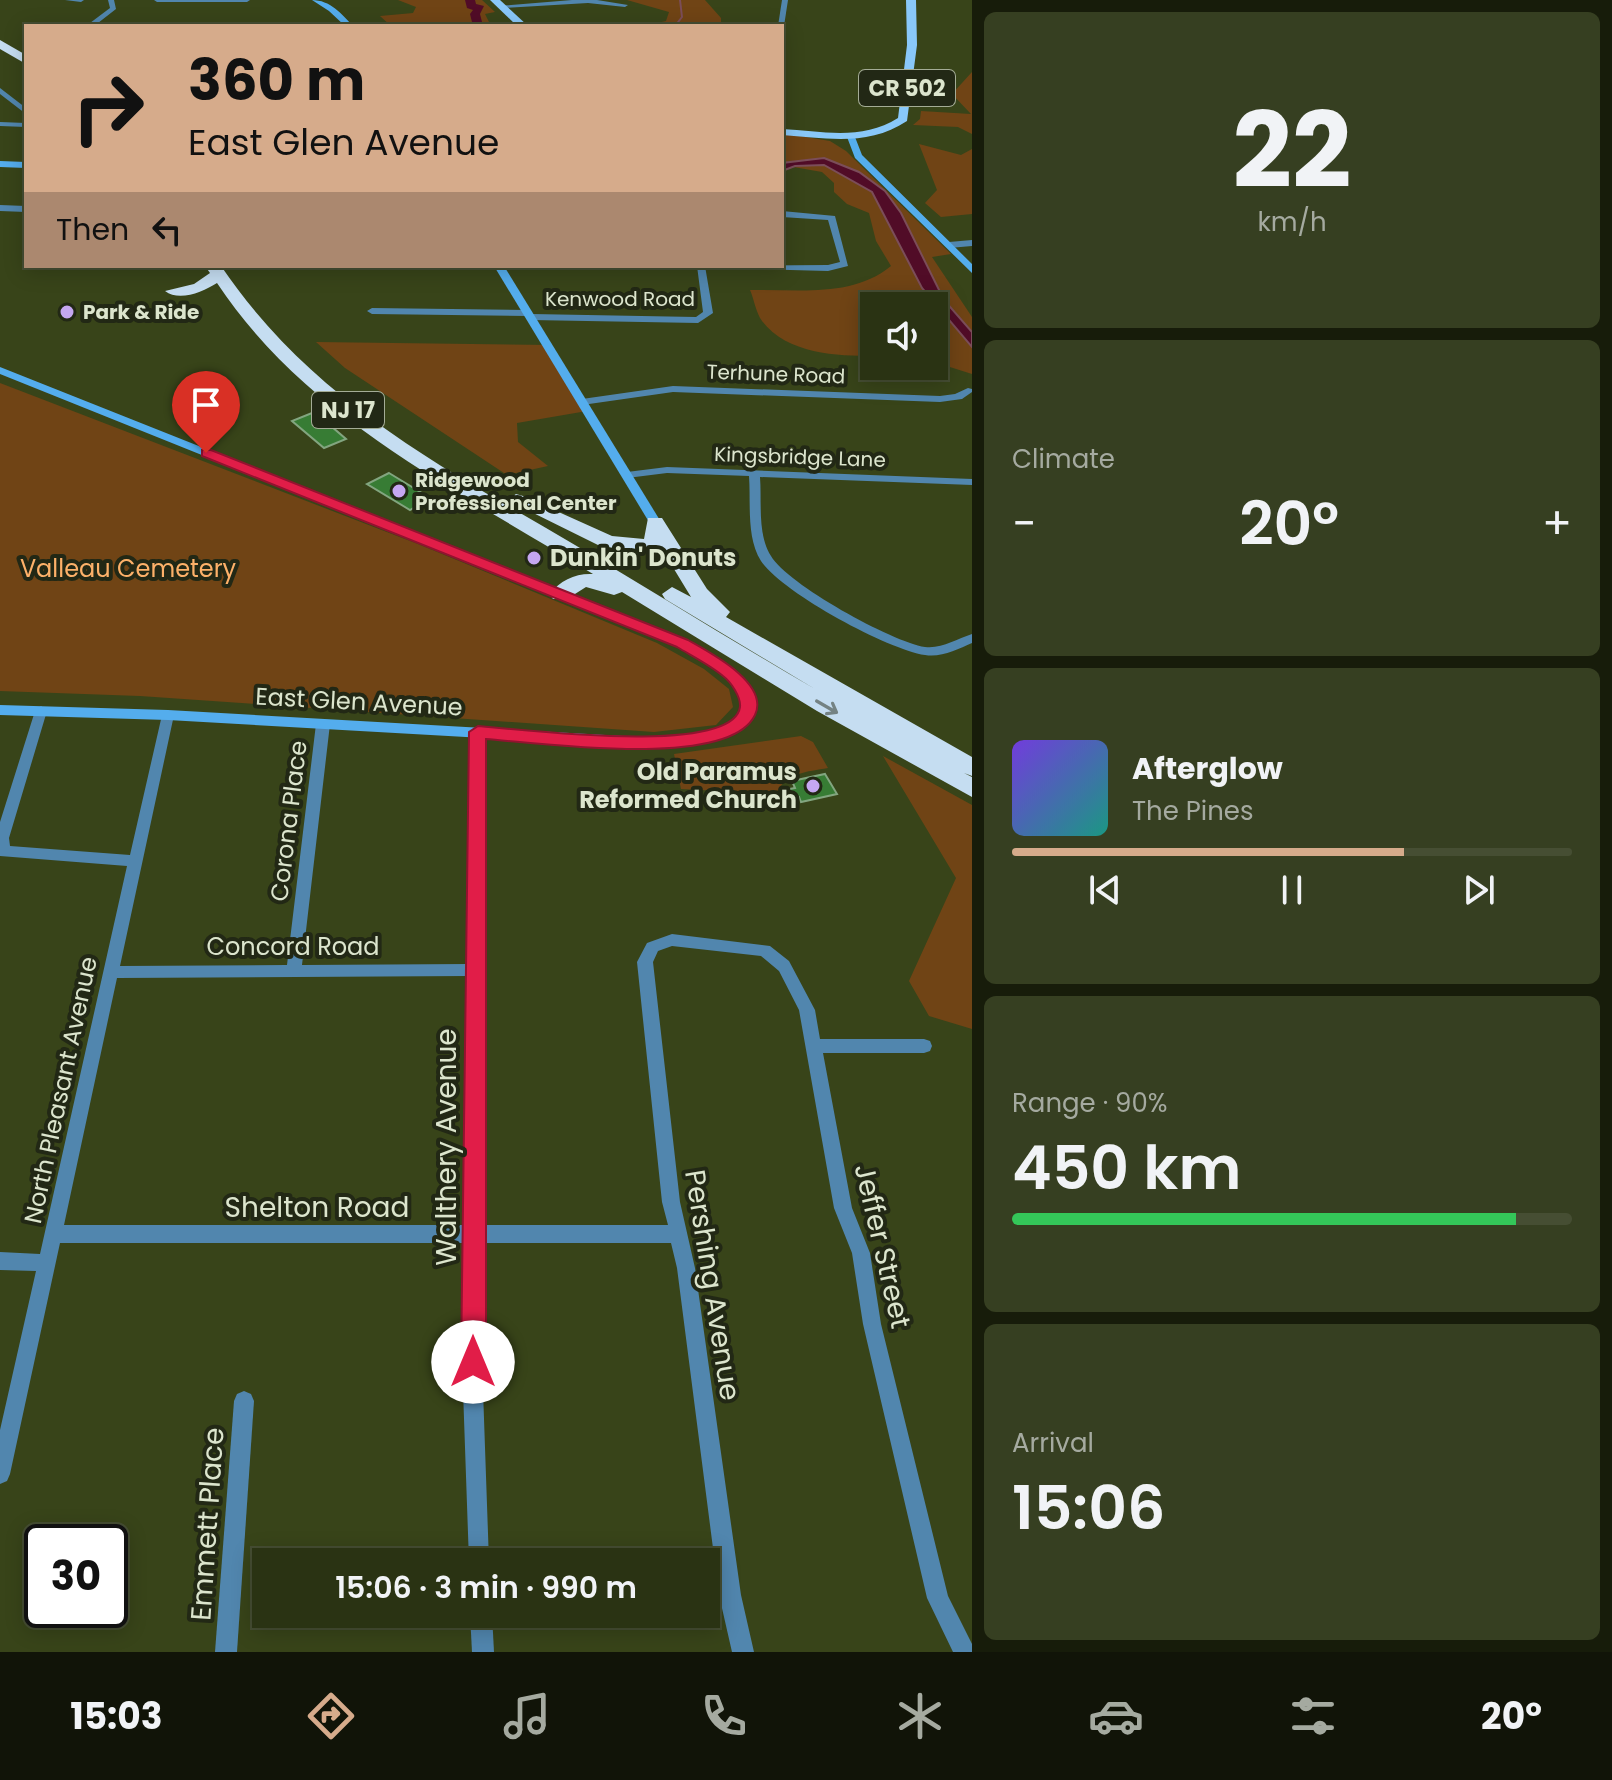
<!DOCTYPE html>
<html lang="en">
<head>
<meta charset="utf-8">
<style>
	body { margin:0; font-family:Poppins,sans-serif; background:#363f21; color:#f1f3f6; height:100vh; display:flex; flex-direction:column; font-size:30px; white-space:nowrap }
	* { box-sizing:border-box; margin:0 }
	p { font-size:26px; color:#a5aaa0 }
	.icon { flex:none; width:44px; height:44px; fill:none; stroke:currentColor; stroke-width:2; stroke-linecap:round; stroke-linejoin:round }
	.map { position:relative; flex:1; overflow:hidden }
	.panel { display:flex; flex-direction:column; gap:12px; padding:12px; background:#171c0a; width:640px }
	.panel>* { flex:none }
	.hud { position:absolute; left:24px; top:24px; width:760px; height:244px; border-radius:0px; box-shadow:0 4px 20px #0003,0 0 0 2px #464e33; background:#d6ab8b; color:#111; overflow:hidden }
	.tools { position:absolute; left:860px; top:292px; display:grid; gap:16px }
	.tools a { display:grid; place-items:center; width:88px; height:88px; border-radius:0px; background:#2a3313; box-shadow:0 4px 20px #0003,0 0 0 2px #464e33; font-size:40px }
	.speed { position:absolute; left:24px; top:1524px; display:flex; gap:16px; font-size:40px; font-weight:700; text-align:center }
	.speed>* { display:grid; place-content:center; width:104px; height:104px; border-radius:50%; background:#2a3313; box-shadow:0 4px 20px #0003,0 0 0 2px #464e33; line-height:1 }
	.speed .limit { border:4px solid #111; border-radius:12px; background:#fff; color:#111 }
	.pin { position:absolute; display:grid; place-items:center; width:68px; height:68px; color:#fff; margin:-82px -34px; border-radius:50% 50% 50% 0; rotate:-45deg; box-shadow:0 0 8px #0007 }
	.pin .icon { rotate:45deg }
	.me { position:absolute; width:88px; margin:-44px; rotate:0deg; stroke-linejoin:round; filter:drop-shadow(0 0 6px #0008) }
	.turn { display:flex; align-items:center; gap:28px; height:168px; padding:0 32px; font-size:36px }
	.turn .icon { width:104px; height:104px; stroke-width:2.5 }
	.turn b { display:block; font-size:56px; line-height:68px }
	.then { display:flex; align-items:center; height:76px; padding:0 32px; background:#0003; gap:16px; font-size:30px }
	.big { font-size:60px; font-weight:600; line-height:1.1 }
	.panel .tile { flex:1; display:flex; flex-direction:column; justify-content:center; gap:12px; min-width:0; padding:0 28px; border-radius:12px; background:#363f21 }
	.panel .dial { align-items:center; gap:0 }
	.dial b { font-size:104px; line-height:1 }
	.song { display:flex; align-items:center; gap:24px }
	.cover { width:96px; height:96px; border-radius:12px; background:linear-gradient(135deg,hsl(260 70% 55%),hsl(170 70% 35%)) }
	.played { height:8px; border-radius:4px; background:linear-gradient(90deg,#d6ab8b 70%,#464e33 70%) }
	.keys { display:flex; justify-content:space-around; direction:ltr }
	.heat { display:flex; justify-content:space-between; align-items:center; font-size:44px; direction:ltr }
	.charge { height:12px; border-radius:6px; background:linear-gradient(90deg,#34c759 90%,#464e33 0) }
	.trip { position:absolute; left:252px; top:1548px; width:468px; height:80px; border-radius:0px; background:#2a3313; box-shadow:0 4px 20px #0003,0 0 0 2px #464e33; font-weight:600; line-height:80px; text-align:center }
	.dock { display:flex; height:128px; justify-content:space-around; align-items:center; background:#111408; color:#a5aaa0 }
	.dock .icon { width:56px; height:56px }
	.dock .selected { color:#d6ab8b }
	.dock b { font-size:36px; color:#f1f3f6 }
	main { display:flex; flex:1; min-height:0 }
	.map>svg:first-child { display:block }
	.green { fill:#704415 }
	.water { fill:#510c27; stroke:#7b4d59; stroke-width:2 }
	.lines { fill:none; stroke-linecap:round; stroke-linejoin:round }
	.stream { stroke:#7b4d59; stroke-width:2 }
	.river { fill:#510c27; fill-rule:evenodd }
	.building { fill:#377c34; stroke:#82a57f; stroke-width:2 }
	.street { fill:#5186ae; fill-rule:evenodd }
	.secondary { fill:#54aded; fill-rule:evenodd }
	.primary { fill:#89c8f9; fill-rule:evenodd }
	.highway { fill:#c5ddf1; fill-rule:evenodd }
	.oneway { stroke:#748283 }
	.route { fill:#e11d48; stroke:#92132f; stroke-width:2 }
	.poi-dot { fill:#c5a7f1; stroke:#222815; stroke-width:3 }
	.labels { text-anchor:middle; stroke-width:8; stroke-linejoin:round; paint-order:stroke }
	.far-street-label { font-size:20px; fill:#dce5cd; stroke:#222815 }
	.far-poi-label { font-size:20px; font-weight:bold; fill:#dce5cd; stroke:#222815; text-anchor:start }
	.shield { fill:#222815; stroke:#a4ac96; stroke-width:2 }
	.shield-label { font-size:22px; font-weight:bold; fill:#dce5cd }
	.poi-label { font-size:24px; font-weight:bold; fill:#dce5cd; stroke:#222815; text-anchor:start }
	.park-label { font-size:24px; fill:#fdb169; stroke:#222815 }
	.street-label { font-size:24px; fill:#dce5cd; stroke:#222815 }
	.near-street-label { font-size:28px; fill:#dce5cd; stroke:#222815 }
</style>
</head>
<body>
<main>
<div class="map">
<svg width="972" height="1652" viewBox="0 0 972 1652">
	<rect width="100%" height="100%" fill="#384419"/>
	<g class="green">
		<path d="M398 0H482L495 12 485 14 491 26H391L380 16 413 13 416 7Z"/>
		<path d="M627 0H705L721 18V26H644L666 21 669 12Z"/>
		<path d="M972 72V134L958 127 913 125 920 119 921 111 971 114 952 94Z"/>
		<path d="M782 133 830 141 846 151 951 254 932 257 972 317V374L934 362V306H874V356C837 356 787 354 762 321 756 313 754 299 750 290 799 289 852 298 891 266L876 241 869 213 847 204 834 192V183L822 172 782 165Z"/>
		<path d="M919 144 961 155 972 149V214L941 217 925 203 937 190Z"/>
		<path d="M316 342 550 345 587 411 517 423 518 442 548 466 507 475 345 368Z"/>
		<path d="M0 383 418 544 657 643 704 669 729 689 733 707 716 725 654 732 140 696 0 691Z"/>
		<path d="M801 736 813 742 828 768C807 772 786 772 776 794L681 789 674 754Z"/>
		<path d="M883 756 972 805V1029L929 1016 909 981 956 878Z"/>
	</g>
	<path class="water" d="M824 158 859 172 885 191 901 213 944 300 972 332V347L922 288 872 192 824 165 795 166 782 171V163Z"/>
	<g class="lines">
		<path class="stream" d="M675 26 682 17 680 0"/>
		<path class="river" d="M465 0H475L476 4 484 6 480 14 483 26H473L470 14 473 10 467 8Z"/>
	</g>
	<g class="building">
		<path d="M322 409 332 417 324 420 346 439 324 448 292 421Z"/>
		<path d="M389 473 430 498 410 510 367 484Z"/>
		<path d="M825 774 837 794 801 802 799 797 789 799 784 790 795 788 792 781Z"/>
	</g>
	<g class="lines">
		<g class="street">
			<path d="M65 0H84L81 2Z"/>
			<path d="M108 0H114L116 9 98 23 214 24 217 26 48 25 51 23H90L110 8Z"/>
			<path d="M154 0H250L247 2H157Z"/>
			<path d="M572 0H597L628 5 625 7 588 3 502 8 499 6Z"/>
			<path d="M782 0H788L784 26 782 28 778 26Z"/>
			<path d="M0 88 26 108V114L0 94Z"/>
			<path d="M0 122 26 123V127L0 126Z"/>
			<path d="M0 205 26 206V212L0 211Z"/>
			<path d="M782 211 835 216 848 266 828 271 708 268 707 266 828 265 840 262 828 220 782 217Z"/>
			<path d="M972 240V246L949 248 945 245 949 242Z"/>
			<path d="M697 266H705L713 313 698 323 531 320 528 319 527 316 372 314 367 311 372 308 528 310 531 311 532 314 696 317 703 312Z"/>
			<path d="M673 386 940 396 955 394 968 388 972 389V392L962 399 940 402 673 392 582 405 577 402 582 399Z"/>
			<path d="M667 467 972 479V485L760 477C762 502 757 534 771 556 787 584 892 642 925 647 942 649 956 639 972 634V643C958 649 941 658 925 655 887 649 783 593 761 561 746 537 751 503 749 476L667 473 627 478 622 475 627 472Z"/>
			<path d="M41 706 47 711 9 838 10 846 130 855 162 715 168 710 174 715 120 966 287 965 316 724 323 719 330 724 302 965 469 964 471 732 473 729H483L485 732 483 1225H668L662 1202 637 962 647 943 672 934 770 946 789 961 815 1010 820 1039H924L930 1041 932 1046 930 1051 924 1053H823L852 1208 870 1253 881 1324 948 1596 972 1644V1652H953L927 1598 863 1324 852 1253 834 1208 799 1010 779 971 761 956 672 946 658 951 653 962 680 1202 695 1268 741 1595 754 1652H732L719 1595 677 1268 671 1243H483V1390L489 1562H469L463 1390 465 1243H60L10 1474 7 1481 0 1484V1430L36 1271 0 1270V1252L40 1254 127 866 0 856V822L35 711ZM468 976 465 1225H64L117 978Z"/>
			<path d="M244 1391 251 1394 254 1401 237 1652H215L234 1401 237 1394Z"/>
			<path d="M470 1614H492L494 1652H472Z"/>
		</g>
		<g class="secondary">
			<path d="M312 0C330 0 342 14 353 26H345L329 11Z"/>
			<path d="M851 134 855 137 862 155 972 264V273L855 158 847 137Z"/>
			<path d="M0 161 26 162V168L0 167Z"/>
			<path d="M494 266H504L661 522 660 525 655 526 649 522Z"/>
			<path d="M0 367 687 640C705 650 724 659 739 675 796 733 695 746 658 748L168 720 0 715V705L168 710 658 738C685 736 772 729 729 682 715 667 695 657 677 646L0 374Z"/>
		</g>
		<g class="primary">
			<path d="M490 0H500L528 26H517Z"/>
			<path d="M906 0H916L917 45 907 121C868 147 826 138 782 135V129C822 131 862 141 898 118L907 45Z"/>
		</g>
		<g class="highway">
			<path d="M0 40 26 55V64L0 49Z"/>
			<path d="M205 266H221C312 400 439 465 575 545 655 593 734 642 815 689L665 599 662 594 672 587 691 597 660 546 640 553 598 545 507 500 516 494 523 496 612 536 644 539 648 518H662L707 589 730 612 726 617 972 757V776L964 773 972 777V797L817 711 622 592 614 595 586 587 567 599H553L550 594C560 580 576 573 593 574 458 490 307 419 217 283 203 292 179 302 165 291L194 284 210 273Z"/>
		</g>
	</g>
	<defs><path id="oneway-shaft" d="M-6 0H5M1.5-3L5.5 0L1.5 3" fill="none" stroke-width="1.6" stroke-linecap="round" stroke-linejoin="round" transform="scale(2)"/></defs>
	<use class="oneway" href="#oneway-shaft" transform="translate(827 707) rotate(30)"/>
	<path class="route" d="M202 450H211L688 640C709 652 770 683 755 715 729 770 541 743 486 739V1362L482 1371 473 1374 465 1371 461 1362 469 732 478 726C518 729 733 757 740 707 741 697 731 682 723 676 710 665 692 656 677 647L202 456Z"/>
	<g class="poi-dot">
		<circle cx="67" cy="312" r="8"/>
		<circle cx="399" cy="491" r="8"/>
		<circle cx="534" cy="558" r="8"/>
		<circle cx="813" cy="786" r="8"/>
	</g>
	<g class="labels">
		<g class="far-street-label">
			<text x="620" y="306">Kenwood Road</text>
			<text transform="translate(776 374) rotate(2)" y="7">Terhune Road</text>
			<text transform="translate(800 457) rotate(2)" y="7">Kingsbridge Lane</text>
		</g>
		<g class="far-poi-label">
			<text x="83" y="319">Park &amp; Ride</text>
			<text x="415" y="487">Ridgewood<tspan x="415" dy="23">Professional Center</tspan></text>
		</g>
		<g class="shield">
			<rect x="859" y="70" width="96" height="36" rx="6"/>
			<rect x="312" y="392" width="72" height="36" rx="6"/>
		</g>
		<g class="shield-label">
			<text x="907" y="96">CR 502</text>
			<text x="348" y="418">NJ 17</text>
		</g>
		<g class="poi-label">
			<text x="550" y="566">Dunkin' Donuts</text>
			<text x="797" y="780" text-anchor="end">Old Paramus<tspan x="797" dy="28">Reformed Church</tspan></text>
		</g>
		<g class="park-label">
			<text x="128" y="577">Valleau Cemetery</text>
		</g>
		<g class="street-label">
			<text transform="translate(359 702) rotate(3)" y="8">East Glen Avenue</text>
			<text transform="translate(289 821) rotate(-83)" y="8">Corona Place</text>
			<text x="293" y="955">Concord Road</text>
			<text transform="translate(61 1090) rotate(-78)" y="8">North Pleasant Avenue</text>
		</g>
		<g class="near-street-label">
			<text transform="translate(446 1147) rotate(-90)" y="10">Walthery Avenue</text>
			<text x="317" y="1217">Shelton Road</text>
			<text transform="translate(883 1246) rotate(77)" y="10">Jeffer Street</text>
			<text transform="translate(713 1285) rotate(81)" y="10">Pershing Avenue</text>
			<text transform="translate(207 1524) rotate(-86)" y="10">Emmett Place</text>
		</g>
	</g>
</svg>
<div class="tools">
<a><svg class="icon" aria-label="sound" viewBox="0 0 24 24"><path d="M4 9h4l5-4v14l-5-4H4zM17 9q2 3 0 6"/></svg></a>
</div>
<div class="speed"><div class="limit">30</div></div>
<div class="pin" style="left:206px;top:453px;background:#d93025"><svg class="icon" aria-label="arrive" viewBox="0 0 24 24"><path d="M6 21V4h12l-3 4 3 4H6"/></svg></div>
<svg class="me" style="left:473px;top:1362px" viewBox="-20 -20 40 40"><circle r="19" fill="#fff"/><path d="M0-13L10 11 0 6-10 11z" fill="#e11d48"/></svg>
<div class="trip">15:06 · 3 min · 990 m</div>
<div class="hud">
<div class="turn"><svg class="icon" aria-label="right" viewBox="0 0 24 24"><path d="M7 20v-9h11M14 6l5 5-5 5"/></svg><div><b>360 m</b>East Glen Avenue</div></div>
<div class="then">Then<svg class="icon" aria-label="left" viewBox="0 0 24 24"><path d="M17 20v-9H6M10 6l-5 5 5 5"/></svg></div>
</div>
</div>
<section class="panel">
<div class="tile dial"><b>22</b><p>km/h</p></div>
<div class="tile"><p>Climate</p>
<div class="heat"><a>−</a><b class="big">20°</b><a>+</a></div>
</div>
<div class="tile">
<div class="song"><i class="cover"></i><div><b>Afterglow</b><p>The Pines</p></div></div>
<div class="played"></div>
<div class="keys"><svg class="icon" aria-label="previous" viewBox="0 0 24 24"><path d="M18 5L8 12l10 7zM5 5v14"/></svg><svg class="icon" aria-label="pause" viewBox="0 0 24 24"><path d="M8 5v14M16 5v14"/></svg><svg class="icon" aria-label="next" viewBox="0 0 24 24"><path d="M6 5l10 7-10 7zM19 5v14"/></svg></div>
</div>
<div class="tile"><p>Range · 90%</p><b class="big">450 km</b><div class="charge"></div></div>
<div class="tile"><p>Arrival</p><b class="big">15:06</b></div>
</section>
</main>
<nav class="dock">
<b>15:03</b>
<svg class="icon selected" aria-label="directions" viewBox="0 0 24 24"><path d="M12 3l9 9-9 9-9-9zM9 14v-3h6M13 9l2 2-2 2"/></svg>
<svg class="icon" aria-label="music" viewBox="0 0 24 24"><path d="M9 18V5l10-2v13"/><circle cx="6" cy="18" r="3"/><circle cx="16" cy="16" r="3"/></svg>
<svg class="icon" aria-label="phone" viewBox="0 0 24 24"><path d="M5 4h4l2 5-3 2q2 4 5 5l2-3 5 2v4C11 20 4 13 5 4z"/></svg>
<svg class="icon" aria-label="climate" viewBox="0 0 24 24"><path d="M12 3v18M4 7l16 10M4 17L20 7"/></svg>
<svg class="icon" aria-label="car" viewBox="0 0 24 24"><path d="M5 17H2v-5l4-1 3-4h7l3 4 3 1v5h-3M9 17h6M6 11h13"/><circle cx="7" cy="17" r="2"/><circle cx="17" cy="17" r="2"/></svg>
<svg class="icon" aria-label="filters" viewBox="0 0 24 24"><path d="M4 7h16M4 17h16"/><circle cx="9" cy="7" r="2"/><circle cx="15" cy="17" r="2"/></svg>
<b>20°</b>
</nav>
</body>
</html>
